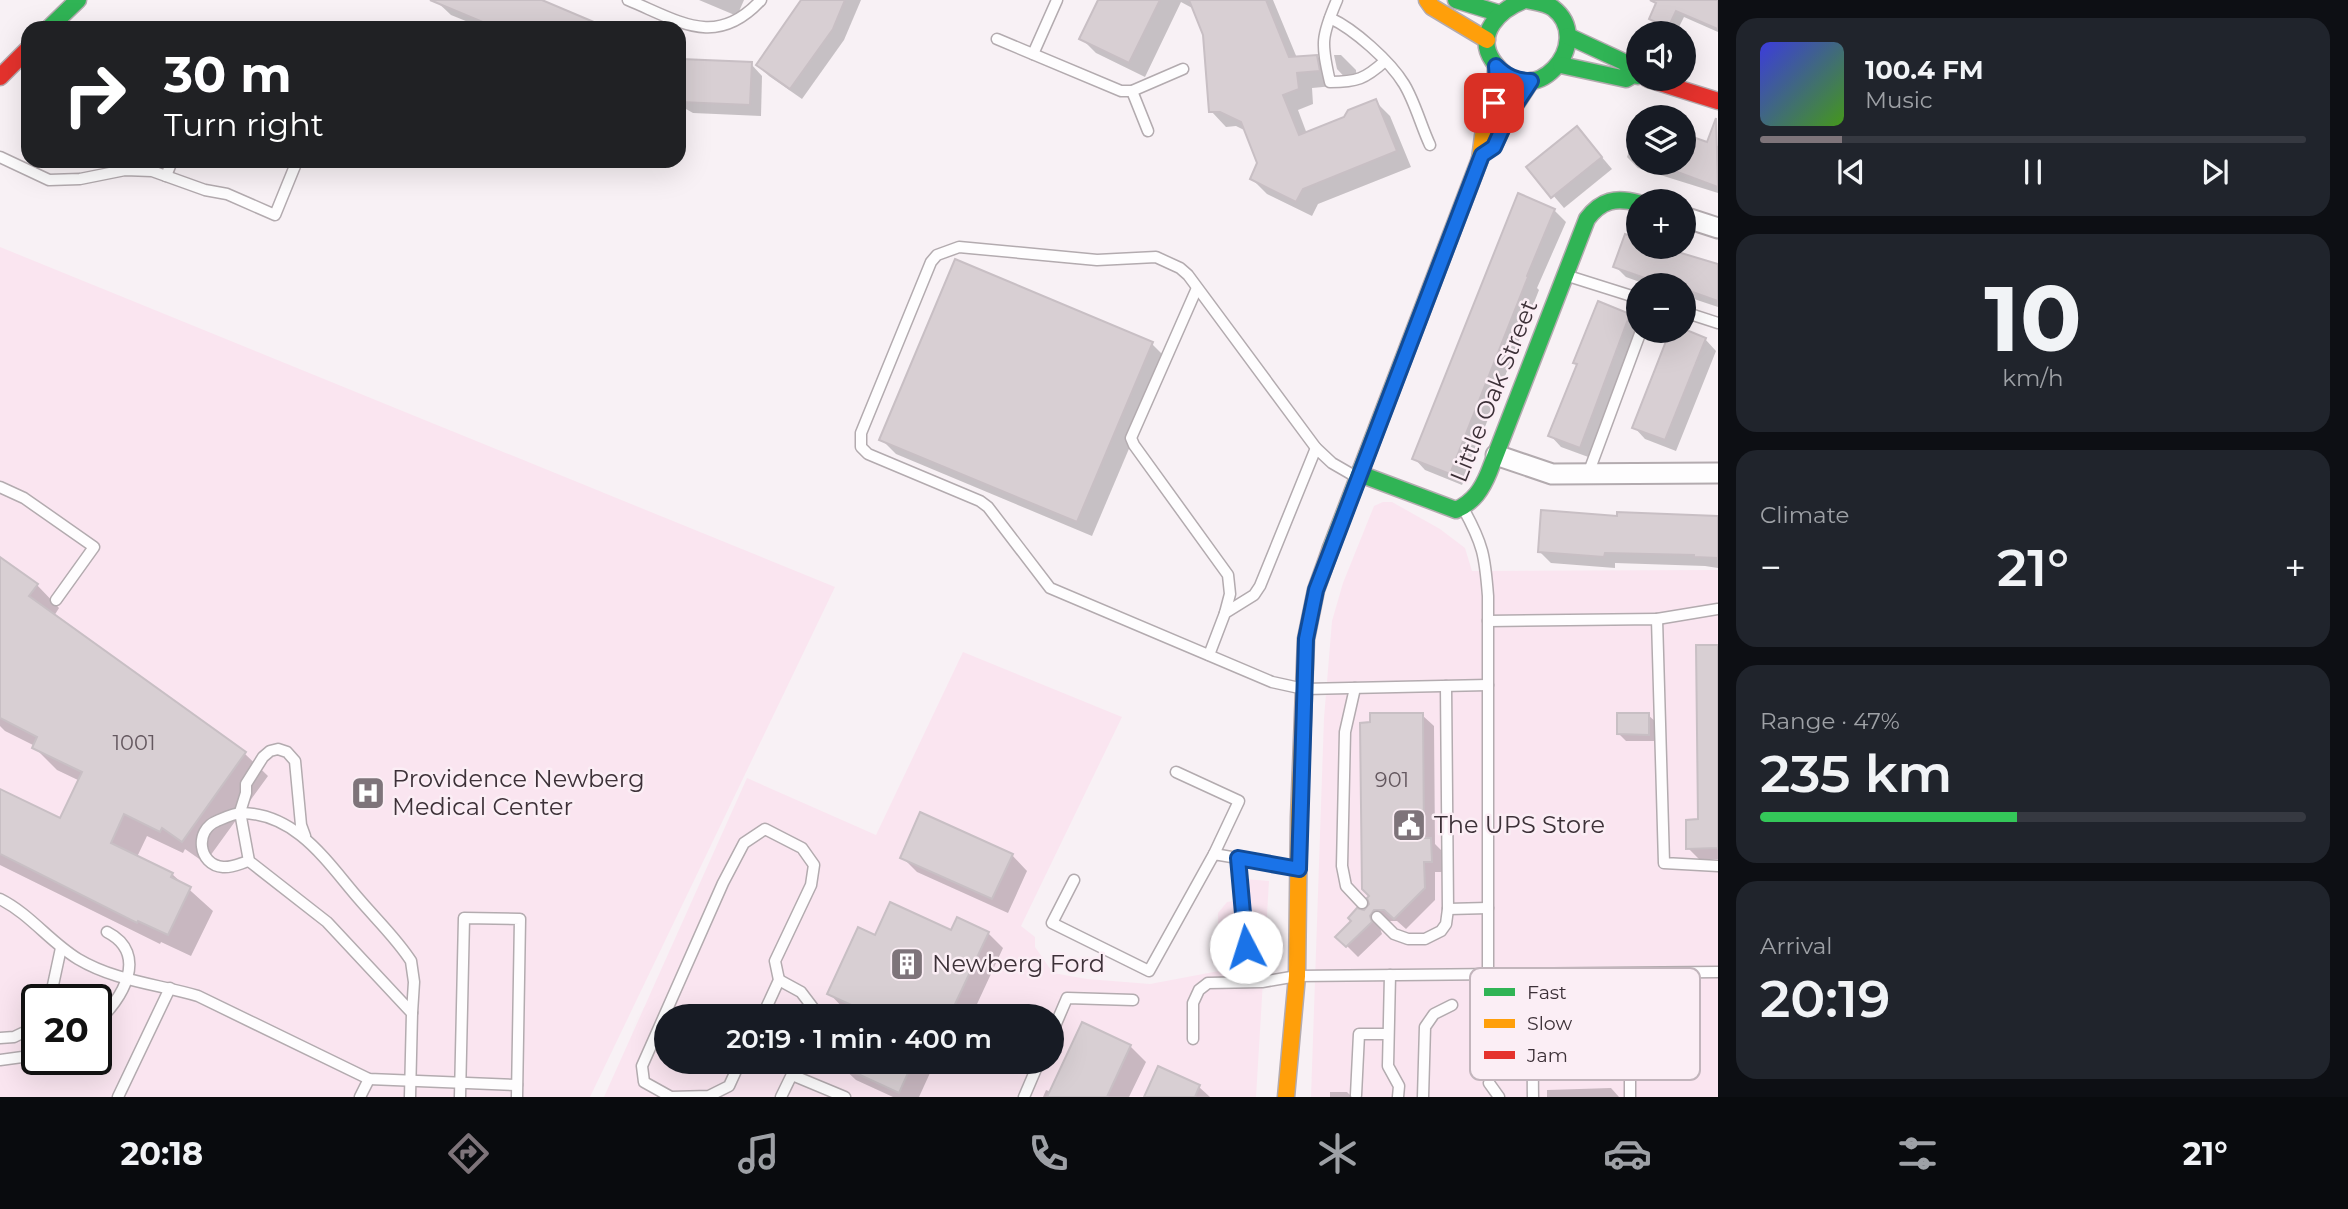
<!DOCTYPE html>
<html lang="en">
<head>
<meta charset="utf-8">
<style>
	body { margin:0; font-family:Montserrat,sans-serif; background:#20242c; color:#f1f3f6; height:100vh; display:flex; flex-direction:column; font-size:26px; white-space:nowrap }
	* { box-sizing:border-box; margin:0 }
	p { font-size:23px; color:#9ea1a6 }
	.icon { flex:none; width:38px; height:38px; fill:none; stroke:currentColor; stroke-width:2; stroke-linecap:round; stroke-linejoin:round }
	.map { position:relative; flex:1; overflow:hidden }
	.panel { display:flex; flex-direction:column; gap:18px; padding:18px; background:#0d0f14; width:630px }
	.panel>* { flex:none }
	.top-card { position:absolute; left:21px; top:21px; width:665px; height:147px; border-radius:21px; box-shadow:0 7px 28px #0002; background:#202124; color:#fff; overflow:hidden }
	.tools { position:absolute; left:1626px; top:21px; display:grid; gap:14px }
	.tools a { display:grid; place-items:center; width:70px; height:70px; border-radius:50%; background:#171b24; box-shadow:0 7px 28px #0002; font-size:35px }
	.speed { position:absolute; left:21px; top:984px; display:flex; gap:14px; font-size:35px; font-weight:700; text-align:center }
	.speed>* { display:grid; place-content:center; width:91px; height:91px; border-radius:50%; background:#171b24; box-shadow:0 7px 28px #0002; line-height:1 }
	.speed .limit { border:4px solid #111; border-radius:10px; background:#fff; color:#111 }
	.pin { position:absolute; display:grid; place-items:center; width:60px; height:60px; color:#fff; margin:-30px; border-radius:14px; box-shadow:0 4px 10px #0006 }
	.me { position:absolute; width:77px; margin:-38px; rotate:355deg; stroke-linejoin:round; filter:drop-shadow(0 0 5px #0008) }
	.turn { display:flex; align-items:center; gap:24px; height:147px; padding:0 28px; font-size:32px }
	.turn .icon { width:91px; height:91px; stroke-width:2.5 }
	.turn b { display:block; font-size:49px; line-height:60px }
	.big { font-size:52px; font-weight:600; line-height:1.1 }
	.panel .tile { flex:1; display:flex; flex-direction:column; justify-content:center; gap:10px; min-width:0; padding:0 24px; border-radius:21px; background:#20242c }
	.panel .dial { align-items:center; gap:0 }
	.dial b { font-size:91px; line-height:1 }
	.song { display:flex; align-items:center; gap:21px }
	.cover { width:84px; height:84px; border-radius:10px; background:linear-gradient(135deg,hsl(240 70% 55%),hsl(100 70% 35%)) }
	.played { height:7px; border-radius:4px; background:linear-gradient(90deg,#7e747a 15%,#363941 15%) }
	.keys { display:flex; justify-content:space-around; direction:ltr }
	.heat { display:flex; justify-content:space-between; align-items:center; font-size:38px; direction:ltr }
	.charge { height:10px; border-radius:5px; background:linear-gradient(90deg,#34c759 47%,#363941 0) }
	.trip { position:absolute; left:654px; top:1004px; width:410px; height:70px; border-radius:35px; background:#171b24; box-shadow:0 7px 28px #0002; font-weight:600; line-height:70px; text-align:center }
	.tab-bar { display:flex; height:112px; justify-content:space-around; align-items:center; background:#090b0e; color:#9ea1a6 }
	.tab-bar .icon { width:49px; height:49px }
	.tab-bar .active { color:#7e747a }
	.tab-bar b { font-size:32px; color:#f1f3f6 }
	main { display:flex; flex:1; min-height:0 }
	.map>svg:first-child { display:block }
	.built { fill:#fae5f0; fill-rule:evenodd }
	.shadow { fill:#0003 }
	.building { fill:#d8cfd3; stroke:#c8bfc4; stroke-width:2 }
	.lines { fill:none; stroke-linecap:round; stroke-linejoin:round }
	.lane-casing { stroke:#b3abaf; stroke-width:13 }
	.street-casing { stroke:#b3abaf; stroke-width:23 }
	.fast-casing { stroke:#b3abaf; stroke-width:19 }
	.slow-casing { stroke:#b3abaf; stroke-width:19 }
	.jam-casing { stroke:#b3abaf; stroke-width:19 }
	.lane { stroke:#fefdfe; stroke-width:10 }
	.street { stroke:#fefdfe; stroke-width:19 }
	.fast { stroke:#30b455; stroke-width:16 }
	.slow { stroke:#ff9f0a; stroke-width:16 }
	.jam { stroke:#e5322d; stroke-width:16 }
	.route-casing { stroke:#114b97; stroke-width:18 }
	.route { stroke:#1a73e8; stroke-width:12 }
	.labels { text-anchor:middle; stroke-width:5; stroke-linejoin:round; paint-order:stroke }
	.number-label { font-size:21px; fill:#64585f }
	.street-label { font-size:24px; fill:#3d3138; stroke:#fbeef5 }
	.poi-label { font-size:24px; fill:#3d3138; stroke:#fbeef5; text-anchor:start }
	.key { fill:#fbeef5; stroke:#c2b5bc; stroke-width:2 }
	.key-label { font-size:19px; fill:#3d3138 }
</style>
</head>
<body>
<main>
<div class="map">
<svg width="1718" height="1097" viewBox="0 0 1718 1097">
	<rect width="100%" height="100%" fill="#f8f1f5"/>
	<g class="built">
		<path d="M0 247 835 587 590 1097H0ZM37 999H96V1059H37Z"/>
		<path d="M1383 502H1392L1440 529 1465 548 1472 571 1718 570V1097H1311L1324 718 1332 621 1343 583 1374 506Z"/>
		<path d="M963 652 1122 717 1021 926 1035 937V947L1053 973 1087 979 1150 984 1219 971 1218 913 1227 902 1233 901V878L1269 881 1256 1097H604L747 778 876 835ZM667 1017H1052V1062H667Z"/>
	</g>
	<g class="shadow">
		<path d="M435 0H536L604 28H483L451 15Z"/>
		<path d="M699 0H744L737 16Z"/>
		<path d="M804 0H861L844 40 802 99 769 76 758 65Z"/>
		<path d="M1100 0H1273L1297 58 1317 56 1332 72 1334 86 1312 88 1313 104 1298 110 1307 134 1345 119 1375 101 1390 116 1411 167 1318 204 1312 216 1267 194 1252 179 1259 164 1246 131 1236 126 1226 127 1211 111 1205 35 1194 9 1181 2 1145 77 1096 53 1081 38Z"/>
		<path d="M1659 0H1718V32L1684 17 1676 33 1658 26 1651 19Z"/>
		<path d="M1334 55H1341L1356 70 1357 84 1352 85 1337 69Z"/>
		<path d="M679 59 751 64 762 76 761 116 693 113 679 105Z"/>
		<path d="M1638 123V163H1684V135L1718 146V193L1638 168 1627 157Z"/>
		<path d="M1577 128 1612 169 1564 208 1529 167Z"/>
		<path d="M1554 210 1566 222 1537 288 1539 290 1462 485 1425 470 1414 458Z"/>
		<path d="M1638 240V247H1658L1718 267V307L1688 297 1687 299 1684 298V285H1648L1626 277 1615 266Z"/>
		<path d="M1599 303 1630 315 1638 324V331L1591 458 1561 447 1550 435 1578 365 1575 363Z"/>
		<path d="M1684 330 1705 339 1716 351 1676 451 1645 439 1634 427 1672 331Z"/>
		<path d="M1152 344 1167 359 1092 536 896 454 881 439Z"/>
		<path d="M1619 513 1718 518V568L1705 566 1615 563V568L1551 563 1540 552 1619 518Z"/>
		<path d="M0 560 37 585 59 608 54 616 245 754 268 776 205 863 185 849 183 853 147 836 137 857 172 874 213 911 191 956 161 942 160 944 0 865V791L61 820 80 781 57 770 34 747 35 746 5 731 0 726Z"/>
		<path d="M1698 647H1718V859H1699L1688 848 1700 821Z"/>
		<path d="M1422 715 1434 726 1435 844 1442 851V872H1435V900L1406 929 1397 921H1386L1380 928 1382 934 1358 957 1338 937 1371 905Z"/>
		<path d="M1648 715 1656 722V741H1626L1619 734Z"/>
		<path d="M1012 855 1027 871 1008 913 917 872 902 857Z"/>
		<path d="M952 932 988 933 1003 948 971 1017H856L857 1015 844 1009 829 993 876 937Z"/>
		<path d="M1130 1046 1146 1062 1129 1097H1043L1046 1090 1051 1092Z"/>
		<path d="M842 1062H935L919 1097H893L856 1080 840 1065Z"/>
		<path d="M1199 1087 1210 1097H1146Z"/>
		<path d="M1611 1088 1619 1097H1547V1090Z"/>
		<path d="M1330 1092H1347L1352 1097H1330Z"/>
	</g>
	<g class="building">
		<path d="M430 0H542L608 28H497Z"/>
		<path d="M801 0H845L833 29 790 89 756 65Z"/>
		<path d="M1098 0H1160L1129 63 1079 39Z"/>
		<path d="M1189 0H1266L1289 57 1317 55 1320 71 1297 73 1299 89 1283 95 1299 135 1344 117 1348 110 1376 99 1397 151 1303 189 1296 202 1250 179 1257 163 1241 122 1220 112H1209L1203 35Z"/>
		<path d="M1650 0H1718V29L1676 11 1668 28 1649 19 1656 3Z"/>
		<path d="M681 59 752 62 750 105 680 102Z"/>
		<path d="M1716 118 1718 187 1656 164 1684 163V134L1707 142Z"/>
		<path d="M1577 126 1602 157 1551 198 1526 167Z"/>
		<path d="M1518 193 1555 209 1527 276 1528 277 1450 474 1412 459Z"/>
		<path d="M1625 234 1638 239V247H1661L1718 264V301L1684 289V285H1665L1613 267Z"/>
		<path d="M955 259 1153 342 1077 522 879 440Z"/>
		<path d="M1598 301 1630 314 1580 448 1548 436 1577 364 1573 363Z"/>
		<path d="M1670 331H1689L1706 338 1665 440 1632 428Z"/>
		<path d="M1541 510 1617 516V512L1718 516V558L1694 557V555L1605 553 1604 557 1538 552Z"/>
		<path d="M0 557 38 584 29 596 246 752 182 842 162 828 160 832 124 814 111 843 173 873 171 877 191 887 168 935 138 921 137 923 0 854V789L60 818 82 772 32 748 37 737 0 718Z"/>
		<path d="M1696 645H1718V848L1686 849V820L1698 819Z"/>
		<path d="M1370 713H1423L1424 838H1431L1432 862H1424L1425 888 1394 919 1384 910H1374L1370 916 1372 922 1346 947 1335 937 1351 921 1348 918 1357 908 1364 910 1369 904 1367 898 1369 896 1362 889 1360 723 1370 722Z"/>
		<path d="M1617 713H1649V735L1617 734Z"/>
		<path d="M920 812 1013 854 992 899 900 858Z"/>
		<path d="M890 902 951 930 957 917 989 932 949 1017H854L858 1008 827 994 858 927 875 935Z"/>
		<path d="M1082 1022 1131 1045 1107 1097H1047Z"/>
		<path d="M832 1062H913L899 1093Z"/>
		<path d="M1158 1066 1200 1085 1195 1097H1144Z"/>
	</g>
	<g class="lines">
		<g class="lane-casing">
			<g id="lane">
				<path d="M628 0C679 21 716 49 761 0"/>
				<path d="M1337 0C1321 37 1321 43 1330 82 1357 82 1365 79 1385 61"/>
				<path d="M1330 18C1354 29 1390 61 1404 84 1415 102 1421 126 1430 145"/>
				<path d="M997 39 1121 91H1132L1183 69"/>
				<path d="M1033 54 1057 0"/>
				<path d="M1132 91 1148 131"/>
				<path d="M0 157 49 180 80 179 125 170 152 171 205 190 227 194 275 215 297 161"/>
				<path d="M166 176 172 161"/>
				<path d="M1565 275 1638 298"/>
				<path d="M1197 288 1131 438 1134 445 1228 575 1230 594 1225 613"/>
				<path d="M1684 312 1718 323"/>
				<path d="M1588 474 1641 331"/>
				<path d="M1358 478 1332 463 1316 448 1188 275 1180 268 1156 257 1097 260 959 247 937 255 931 262 861 433V447L868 454 980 501 988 507 1050 588 1272 682 1304 689 1488 685"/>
				<path d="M0 487 24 498 94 547 56 600"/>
				<path d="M1463 508C1483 544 1485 556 1488 596V975"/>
				<path d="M1657 619 1718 609"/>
				<path d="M1488 621 1657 619 1664 863 1718 866"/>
				<path d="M1209 655 1225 613 1254 595 1260 586 1316 448"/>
				<path d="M1355 688 1345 732 1342 866 1346 886 1362 903"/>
				<path d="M1176 772 1239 801 1214 854"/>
				<path d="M305 836 301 825 295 761 287 752 278 749 270 751 263 757 246 784V793L240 812 249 861 327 922 412 1013 410 1097"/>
				<path d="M1238 858 1246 947"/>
				<path d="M249 861C241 863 232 868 223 867 198 865 194 830 217 821 224 818 234 813 242 813 297 814 327 862 359 899 376 919 397 939 411 961L414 982 412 1013"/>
				<path d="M1074 880 1052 923 1149 971 1214 854 1295 868"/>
				<path d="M0 899C30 914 50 942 78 959 115 981 157 984 198 996L369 1079 517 1085"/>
				<path d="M1448 909 1488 908"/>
				<path d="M1377 917 1394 934 1408 939H1425L1441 931 1446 924 1448 909 1446 686"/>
				<path d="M1390 975 1388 1066 1399 1086 1398 1097"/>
				<path d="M779 980 801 992 820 1017"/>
				<path d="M50 999 61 948"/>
				<path d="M1536 1017 1612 1015 1623 1020 1630 1030V1097"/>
				<path d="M96 1023C122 1000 150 954 107 932"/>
				<path d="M1052 1033 1067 998 1133 1000"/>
				<path d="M0 1038 14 1037 37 1026"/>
				<path d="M1193 1039V1003L1199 990 1208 983 1262 982 1297 976 1718 972"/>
				<path d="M0 1060 37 1055"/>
				<path d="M740 1062 729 1086 709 1096 671 1097 644 1082 642 1066 723 883 744 843 765 829 802 848 814 865 811 885 775 961 779 980 762 1017"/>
				<path d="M792 1075 845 1097"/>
				<path d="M1489 1083 1499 1097"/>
				<path d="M1356 1095 1359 1034H1388"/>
				<path d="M118 1097 170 988"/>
				<path d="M360 1097 369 1079"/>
				<path d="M460 1097 464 918 520 919 517 1097"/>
				<path d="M781 1097 798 1062"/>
				<path d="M1024 1097 1039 1062"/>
				<path d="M1423 1097 1425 1027 1434 1014 1452 1005"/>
				<path d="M1533 1097C1532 1056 1535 1015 1534 974"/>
			</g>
		</g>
		<g class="street-casing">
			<g id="street">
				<path d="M1684 217 1718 228"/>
				<path d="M1496 455 1552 474 1718 473"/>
			</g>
		</g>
		<g class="fast-casing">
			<g id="fast">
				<path d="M1456 0 1498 13"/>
				<path d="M1525 0C1500 9 1474 34 1493 61 1532 118 1597 42 1553 8 1546 3 1535 2 1527 0"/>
				<path d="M49 28 78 0"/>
				<path d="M1568 36 1624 62 1638 76"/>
				<path d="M1561 65 1626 79 1633 75"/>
				<path d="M1360 474 1456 510C1474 502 1482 489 1489 472L1587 219C1601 200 1616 197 1638 203"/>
				<path d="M1331 548 1480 159"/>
			</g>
		</g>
		<g class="slow-casing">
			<g id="slow">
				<path d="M1427 0 1432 7 1487 40"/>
				<path d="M1480 159 1483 136 1495 96 1496 66"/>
				<path d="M1286 1097 1297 976 1299 818 1306 639 1316 590 1331 548"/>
			</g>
		</g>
		<g class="jam-casing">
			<g id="jam">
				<path d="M0 77 28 49"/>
				<path d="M1648 79 1718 101"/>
				<path d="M1494 145 1508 116 1531 81"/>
			</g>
		</g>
		<use href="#lane" class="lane"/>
		<use href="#street" class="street"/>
		<use href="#fast" class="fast"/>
		<use href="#slow" class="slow"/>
		<use href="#jam" class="jam"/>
	</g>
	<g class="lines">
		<g class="route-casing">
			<path id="route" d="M1246 947 1238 858 1299 869 1306 639 1316 590 1482 155 1494 147 1508 116 1531 81C1516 81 1506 76 1496 66L1497 83 1494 103"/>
		</g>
		<use href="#route" class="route"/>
	</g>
	<defs>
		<g id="hospital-square" transform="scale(1.75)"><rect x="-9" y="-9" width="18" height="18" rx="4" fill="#7e747a" stroke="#fbeef5"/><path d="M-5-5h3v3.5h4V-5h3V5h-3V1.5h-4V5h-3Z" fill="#fff"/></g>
		<g id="civic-square" transform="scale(1.75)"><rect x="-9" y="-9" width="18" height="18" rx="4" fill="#7e747a" stroke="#fbeef5"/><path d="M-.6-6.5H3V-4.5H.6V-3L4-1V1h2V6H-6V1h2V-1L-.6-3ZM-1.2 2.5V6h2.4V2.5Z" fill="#fff"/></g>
		<g id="building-square" transform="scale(1.75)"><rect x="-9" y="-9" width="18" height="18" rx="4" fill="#7e747a" stroke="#fbeef5"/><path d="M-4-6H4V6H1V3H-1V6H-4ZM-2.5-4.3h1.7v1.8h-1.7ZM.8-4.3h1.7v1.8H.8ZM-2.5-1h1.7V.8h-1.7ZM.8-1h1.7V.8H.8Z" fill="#fff"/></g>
	</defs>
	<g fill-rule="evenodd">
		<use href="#hospital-square" x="368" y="793"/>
		<use href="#civic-square" x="1409" y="825"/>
		<use href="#building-square" x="907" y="964"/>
	</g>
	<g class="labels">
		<g class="number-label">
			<text x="134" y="750">1001</text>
			<text x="1392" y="787">901</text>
		</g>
		<g class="street-label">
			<text transform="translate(1494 391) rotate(-68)" y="8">Little Oak Street</text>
		</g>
		<g class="poi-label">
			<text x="392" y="787">Providence Newberg<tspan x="392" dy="28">Medical Center</tspan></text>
			<text x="1434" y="833">The UPS Store</text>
			<text x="932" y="972">Newberg Ford</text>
		</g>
	</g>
	<rect x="1470" y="968" width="230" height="112" rx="10" class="key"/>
	<rect x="1484" y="988" width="31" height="8" fill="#30b455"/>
	<rect x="1484" y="1019" width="31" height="9" fill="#ff9f0a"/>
	<rect x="1484" y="1051" width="31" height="8" fill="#e5322d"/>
	<g class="key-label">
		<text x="1527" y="999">Fast</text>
		<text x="1527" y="1030">Slow</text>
		<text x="1527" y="1062">Jam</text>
	</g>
</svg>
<div class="tools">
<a><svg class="icon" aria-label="sound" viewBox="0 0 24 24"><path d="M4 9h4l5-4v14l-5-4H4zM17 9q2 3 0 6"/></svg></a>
<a><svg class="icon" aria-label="layers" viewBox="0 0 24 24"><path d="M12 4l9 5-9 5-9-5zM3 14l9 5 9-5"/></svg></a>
<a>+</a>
<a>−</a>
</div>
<div class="speed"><div class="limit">20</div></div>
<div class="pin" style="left:1494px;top:103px;background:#d93025"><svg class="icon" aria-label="arrive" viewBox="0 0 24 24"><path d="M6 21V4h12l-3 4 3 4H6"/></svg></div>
<svg class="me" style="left:1246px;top:947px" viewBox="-20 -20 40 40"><circle r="19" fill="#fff"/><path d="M0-13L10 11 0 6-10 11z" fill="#1a73e8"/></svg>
<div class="trip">20:19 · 1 min · 400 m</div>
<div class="top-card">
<div class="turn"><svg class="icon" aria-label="right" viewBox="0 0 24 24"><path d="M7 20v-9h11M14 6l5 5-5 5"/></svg><div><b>30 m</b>Turn right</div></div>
</div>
</div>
<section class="panel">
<div class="tile">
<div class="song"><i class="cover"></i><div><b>100.4 FM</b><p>Music</p></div></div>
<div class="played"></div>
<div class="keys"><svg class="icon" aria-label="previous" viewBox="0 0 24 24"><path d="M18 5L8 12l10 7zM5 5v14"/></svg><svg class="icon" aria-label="pause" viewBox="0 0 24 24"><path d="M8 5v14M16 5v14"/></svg><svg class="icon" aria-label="next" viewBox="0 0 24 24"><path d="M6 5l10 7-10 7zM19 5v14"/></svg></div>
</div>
<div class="tile dial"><b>10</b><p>km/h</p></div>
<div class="tile"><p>Climate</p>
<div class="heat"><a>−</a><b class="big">21°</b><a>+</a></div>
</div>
<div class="tile"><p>Range · 47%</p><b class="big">235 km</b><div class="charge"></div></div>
<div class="tile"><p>Arrival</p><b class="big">20:19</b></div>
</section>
</main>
<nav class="tab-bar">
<b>20:18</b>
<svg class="icon active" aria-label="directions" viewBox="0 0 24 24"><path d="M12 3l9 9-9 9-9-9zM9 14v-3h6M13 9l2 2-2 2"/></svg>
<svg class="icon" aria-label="music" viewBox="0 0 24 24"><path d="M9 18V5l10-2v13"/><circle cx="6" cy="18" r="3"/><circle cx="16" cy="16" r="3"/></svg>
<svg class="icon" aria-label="phone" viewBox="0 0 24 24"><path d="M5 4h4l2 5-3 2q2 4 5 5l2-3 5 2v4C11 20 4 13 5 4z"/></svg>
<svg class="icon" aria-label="climate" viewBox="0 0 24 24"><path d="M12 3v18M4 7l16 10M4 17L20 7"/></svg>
<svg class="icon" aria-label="car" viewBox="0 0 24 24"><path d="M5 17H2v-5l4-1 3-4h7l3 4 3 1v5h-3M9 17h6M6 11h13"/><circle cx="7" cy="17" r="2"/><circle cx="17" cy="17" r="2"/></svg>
<svg class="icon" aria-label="filters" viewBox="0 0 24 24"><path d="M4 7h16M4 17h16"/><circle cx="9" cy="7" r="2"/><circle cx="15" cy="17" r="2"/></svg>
<b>21°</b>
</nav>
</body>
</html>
